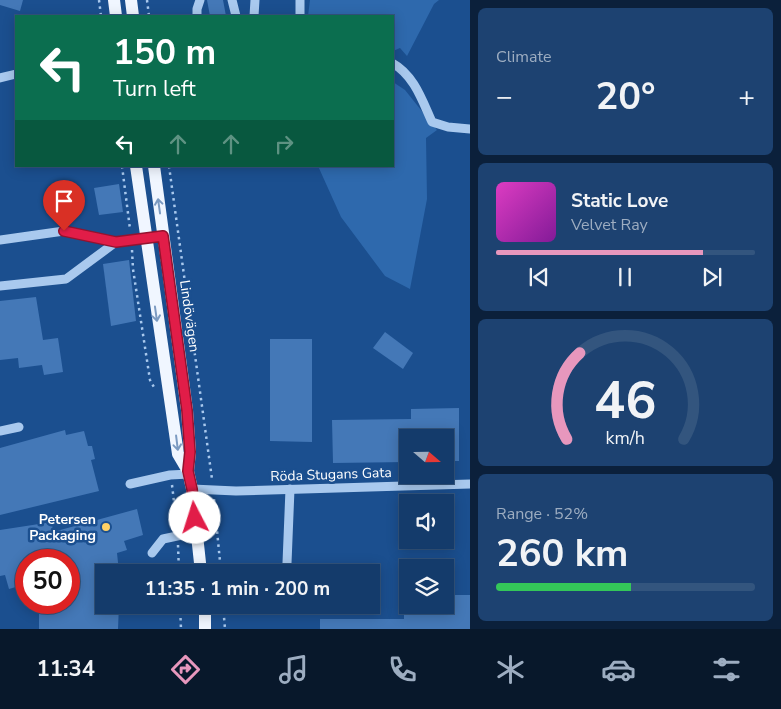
<!DOCTYPE html>
<html lang="en">
<head>
<meta charset="utf-8">
<style>
	body { margin:0; font-family:"Nunito Sans",sans-serif; background:#1d4271; color:#f1f3f6; height:100vh; display:flex; flex-direction:column; font-size:19px; white-space:nowrap }
	* { box-sizing:border-box; margin:0 }
	p { font-size:16px; color:#9dadc1 }
	.icon { flex:none; width:28px; height:28px; fill:none; stroke:currentColor; stroke-width:2; stroke-linecap:round; stroke-linejoin:round }
	.map { position:relative; flex:1; overflow:hidden }
	.side { display:flex; flex-direction:column; gap:8px; padding:8px; background:#0b203b; width:311px }
	.side>* { flex:none }
	.banner { position:absolute; left:15px; top:15px; width:379px; height:152px; border-radius:0px; box-shadow:0 2px 12px #0003,0 0 0 1px #33557e; background:#0b6e4f; color:#fff; overflow:hidden }
	.needle { width:32px; rotate:110deg }
	.tools { position:absolute; left:399px; top:429px; display:grid; gap:10px }
	.tools a { display:grid; place-items:center; width:55px; height:55px; border-radius:0px; background:#143b6b; box-shadow:0 2px 12px #0003,0 0 0 1px #33557e; font-size:25px }
	.speed { position:absolute; left:15px; top:549px; display:flex; gap:10px; font-size:25px; font-weight:700; text-align:center }
	.speed>* { display:grid; place-content:center; width:65px; height:65px; border-radius:50%; background:#143b6b; box-shadow:0 2px 12px #0003,0 0 0 1px #33557e; line-height:1 }
	.speed .limit { border:8px solid #d22; background:#fff; color:#111 }
	.pin { position:absolute; display:grid; place-items:center; width:42px; height:42px; color:#fff; margin:-51px -21px; border-radius:50% 50% 50% 0; rotate:-45deg; box-shadow:0 0 5px #0007 }
	.pin .icon { rotate:45deg }
	.me { position:absolute; width:55px; margin:-28px; rotate:355deg; stroke-linejoin:round; filter:drop-shadow(0 0 4px #0008) }
	.turn { display:flex; align-items:center; gap:18px; height:105px; padding:0 15px; font-size:22px }
	.turn .icon { width:65px; height:65px; stroke-width:2.5 }
	.turn b { display:block; font-size:35px; line-height:42px }
	.lanes { display:flex; align-items:center; height:48px; padding:0 15px; background:#0003; justify-content:center; gap:25px; direction:ltr }
	.lanes .off { opacity:.35 }
	.big { font-size:38px; font-weight:700; line-height:1.1 }
	.side .widget { flex:1; display:flex; flex-direction:column; justify-content:center; gap:8px; min-width:0; padding:0 18px; border-radius:8px; background:#1d4271 }
	.side .dial { align-items:center; gap:0 }
	.dial svg { height:130px; overflow:visible; fill:none; stroke:#33557e; stroke-width:7; stroke-linecap:round; text-anchor:middle }
	.dial text { fill:#f1f3f6; stroke:none }
	.song { display:flex; align-items:center; gap:15px }
	.cover { width:60px; height:60px; border-radius:8px; background:linear-gradient(135deg,hsl(310 70% 55%),hsl(290 70% 35%)) }
	.played { height:5px; border-radius:2px; background:linear-gradient(90deg,#e797bd 80%,#33557e 80%) }
	.keys { display:flex; justify-content:space-around; direction:ltr }
	.heat { display:flex; justify-content:space-between; align-items:center; font-size:28px; direction:ltr }
	.charge { height:8px; border-radius:4px; background:linear-gradient(90deg,#34c759 52%,#33557e 0) }
	.trip { position:absolute; left:95px; top:564px; width:285px; height:50px; border-radius:0px; background:#143b6b; box-shadow:0 2px 12px #0003,0 0 0 1px #33557e; font-weight:700; line-height:50px; text-align:center }
	.dock { display:flex; height:80px; justify-content:space-around; align-items:center; background:#08182b; color:#9dadc1 }
	.dock .icon { width:35px; height:35px }
	.dock .on { color:#e797bd }
	.dock b { font-size:22px; color:#f1f3f6 }
	main { display:flex; flex:1; min-height:0 }
	.map>svg:first-child { display:block }
	.green { fill:#2e69ad }
	.building { fill:#4478b7 }
	.lines { fill:none; stroke-linecap:round; stroke-linejoin:round }
	.path { stroke:#a9c9ee; stroke-width:2.5; stroke-dasharray:2.5 4; stroke-linecap:butt }
	.minor { stroke:#a9c9ee; stroke-width:9 }
	.major { stroke:#f0f6ff; stroke-width:12 }
	.oneway { stroke:#7b9ac1 }
	.route-casing { stroke:#92132f; stroke-width:12 }
	.route { stroke:#e11d48; stroke-width:9 }
	.poi-dot { fill:#ffd166; stroke:#1b4f8f; stroke-width:2 }
	.labels { text-anchor:middle; stroke-width:5; stroke-linejoin:round; paint-order:stroke }
	.street-label { font-size:14px; fill:#fff; stroke:#1b4f8f }
	.poi-label { font-size:14px; font-weight:bold; fill:#fff; stroke:#1b4f8f; text-anchor:end }
</style>
</head>
<body>
<main>
<div class="map">
<svg width="470" height="629" viewBox="0 0 470 629">
	<rect width="100%" height="100%" fill="#1b4f8f"/>
	<g class="green">
		<path d="M310 0H439L434 4 407 56 400 48 393 51 392 16H308Z"/>
		<path d="M393 82 405 90 437 130 426 138 427 199 410 289 385 276 341 217 318 166H392Z"/>
	</g>
	<g class="building">
		<path d="M0 0H23L20 11 0 5Z"/>
		<path d="M207 0H223L226 16H210Z"/>
		<path d="M119 184 123 212 99 215 94 188Z"/>
		<path d="M129 260 136 321 111 326 103 264Z"/>
		<path d="M36 297 43 340 58 338 63 372 44 375 42 365 19 368 18 358 0 360V301Z"/>
		<path d="M385 332 413 353 403 369 373 348Z"/>
		<path d="M270 339H312V442L270 441Z"/>
		<path d="M459 408V461H445V438H408V462L333 463 332 420 411 419V409Z"/>
		<path d="M65 430 66 435 84 431 88 446H92L95 459 91 460 99 491 0 515V448Z"/>
		<path d="M137 509 143 535 124 541 127 550 117 553 119 572H104V605H119L118 629H39V602H69V560H26V584L9 589 5 575 0 576V530L52 522 53 532Z"/>
		<path d="M445 595H470V629H320V619H404V605H445Z"/>
	</g>
	<g class="lines">
		<g class="path">
			<path d="M99 0 101 16"/>
			<path d="M147 0 149 16"/>
			<path d="M122 166 130 229"/>
			<path d="M169 166 212 479"/>
			<path d="M132 250 133 269 150 380 155 389"/>
			<path d="M172 485 177 527"/>
			<path d="M214 499 221 572"/>
			<path d="M178 545 179 572"/>
			<path d="M180 605 181 629"/>
			<path d="M223 605 225 629"/>
		</g>
		<g class="minor">
			<path d="M232 0 236 16"/>
			<path d="M197 16V9L200 0"/>
			<path d="M254 16 255 0"/>
			<path d="M300 16V0"/>
			<path d="M392 63C414 75 422 100 432 122L448 127 470 129"/>
			<path d="M0 78 16 74"/>
			<path d="M0 240 64 231 116 242 163 236"/>
			<path d="M0 286 66 279 116 242"/>
			<path d="M0 431 19 427"/>
			<path d="M130 484 170 475 189 474"/>
			<path d="M192 489 236 491 470 484"/>
			<path d="M152 553 163 539 196 532"/>
			<path d="M287 563 290 489"/>
		</g>
		<g class="major">
			<path d="M114 0 116 16"/>
			<path d="M131 0 133 16"/>
			<path d="M136 166 178 454 188 471"/>
			<path d="M154 166 187 410 190 452 188 471 192 489 201 572"/>
			<path d="M205 605V629"/>
		</g>
	</g>
	<defs><path id="oneway-shaft" d="M-6 0H5M1.5-3L5.5 0L1.5 3" fill="none" stroke-width="1.6" stroke-linecap="round" stroke-linejoin="round" transform="scale(1.25)"/></defs>
	<g class="oneway">
		<use href="#oneway-shaft" transform="translate(159 206) rotate(-98)"/>
		<use href="#oneway-shaft" transform="translate(156 314) rotate(82)"/>
		<use href="#oneway-shaft" transform="translate(177 443) rotate(83)"/>
	</g>
	<g class="lines">
		<g class="route-casing">
			<path id="route" d="M64 231 116 242 163 236 187 410 190 452 188 471 192 489 195 518"/>
		</g>
		<use href="#route" class="route"/>
	</g>
	<circle class="poi-dot" cx="106" cy="527" r="5"/>
	<g class="labels">
		<g class="street-label">
			<text transform="translate(190 316) rotate(82)" y="5">Lindövägen</text>
			<text transform="translate(331 474) rotate(-2)" y="5">Röda Stugans Gata</text>
		</g>
		<g class="poi-label">
			<text x="96" y="524">Petersen<tspan x="96" dy="16">Packaging</tspan></text>
		</g>
	</g>
</svg>
<div class="tools">
<a><svg class="needle" viewBox="-14 -14 28 28"><path d="M0-13l5 13h-10z" fill="#e53935"/><path d="M0 13l5-13h-10z" fill="#9dadc1"/></svg></a>
<a><svg class="icon" aria-label="sound" viewBox="0 0 24 24"><path d="M4 9h4l5-4v14l-5-4H4zM17 9q2 3 0 6"/></svg></a>
<a><svg class="icon" aria-label="layers" viewBox="0 0 24 24"><path d="M12 4l9 5-9 5-9-5zM3 14l9 5 9-5"/></svg></a>
</div>
<div class="speed"><div class="limit">50</div></div>
<div class="pin" style="left:64px;top:231px;background:#d93025"><svg class="icon" aria-label="arrive" viewBox="0 0 24 24"><path d="M6 21V4h12l-3 4 3 4H6"/></svg></div>
<svg class="me" style="left:195px;top:518px" viewBox="-20 -20 40 40"><circle r="19" fill="#fff"/><path d="M0-13L10 11 0 6-10 11z" fill="#e11d48"/></svg>
<div class="trip">11:35 · 1 min · 200 m</div>
<div class="banner">
<div class="turn"><svg class="icon" aria-label="left" viewBox="0 0 24 24"><path d="M17 20v-9H6M10 6l-5 5 5 5"/></svg><div><b>150 m</b>Turn left</div></div>
<div class="lanes"><svg class="icon" aria-label="left" viewBox="0 0 24 24"><path d="M17 20v-9H6M10 6l-5 5 5 5"/></svg><svg class="icon off" aria-label="ahead" viewBox="0 0 24 24"><path d="M12 20V5M6 11l6-6 6 6"/></svg><svg class="icon off" aria-label="ahead" viewBox="0 0 24 24"><path d="M12 20V5M6 11l6-6 6 6"/></svg><svg class="icon off" aria-label="right" viewBox="0 0 24 24"><path d="M7 20v-9h11M14 6l5 5-5 5"/></svg></div>
</div>
</div>
<section class="side">
<div class="widget"><p>Climate</p>
<div class="heat"><a>−</a><b class="big">20°</b><a>+</a></div>
</div>
<div class="widget">
<div class="song"><i class="cover"></i><div><b>Static Love</b><p>Velvet Ray</p></div></div>
<div class="played"></div>
<div class="keys"><svg class="icon" aria-label="previous" viewBox="0 0 24 24"><path d="M18 5L8 12l10 7zM5 5v14"/></svg><svg class="icon" aria-label="pause" viewBox="0 0 24 24"><path d="M8 5v14M16 5v14"/></svg><svg class="icon" aria-label="next" viewBox="0 0 24 24"><path d="M6 5l10 7-10 7zM19 5v14"/></svg></div>
</div>
<div class="widget dial"><svg viewBox="0 0 100 80">
<path d="M14 69A42 42 0 1 1 86 69"/>
<path d="M14 69A42 42 0 0 1 22 16" stroke="#e797bd"/>
<text x="50" y="56" font-size="32" font-weight="700">46</text>
<text x="50" y="72" font-size="11">km/h</text>
</svg></div>
<div class="widget"><p>Range · 52%</p><b class="big">260 km</b><div class="charge"></div></div>
</section>
</main>
<nav class="dock">
<b>11:34</b>
<svg class="icon on" aria-label="directions" viewBox="0 0 24 24"><path d="M12 3l9 9-9 9-9-9zM9 14v-3h6M13 9l2 2-2 2"/></svg>
<svg class="icon" aria-label="music" viewBox="0 0 24 24"><path d="M9 18V5l10-2v13"/><circle cx="6" cy="18" r="3"/><circle cx="16" cy="16" r="3"/></svg>
<svg class="icon" aria-label="phone" viewBox="0 0 24 24"><path d="M5 4h4l2 5-3 2q2 4 5 5l2-3 5 2v4C11 20 4 13 5 4z"/></svg>
<svg class="icon" aria-label="climate" viewBox="0 0 24 24"><path d="M12 3v18M4 7l16 10M4 17L20 7"/></svg>
<svg class="icon" aria-label="car" viewBox="0 0 24 24"><path d="M5 17H2v-5l4-1 3-4h7l3 4 3 1v5h-3M9 17h6M6 11h13"/><circle cx="7" cy="17" r="2"/><circle cx="17" cy="17" r="2"/></svg>
<svg class="icon" aria-label="filters" viewBox="0 0 24 24"><path d="M4 7h16M4 17h16"/><circle cx="9" cy="7" r="2"/><circle cx="15" cy="17" r="2"/></svg>
</nav>
</body>
</html>
